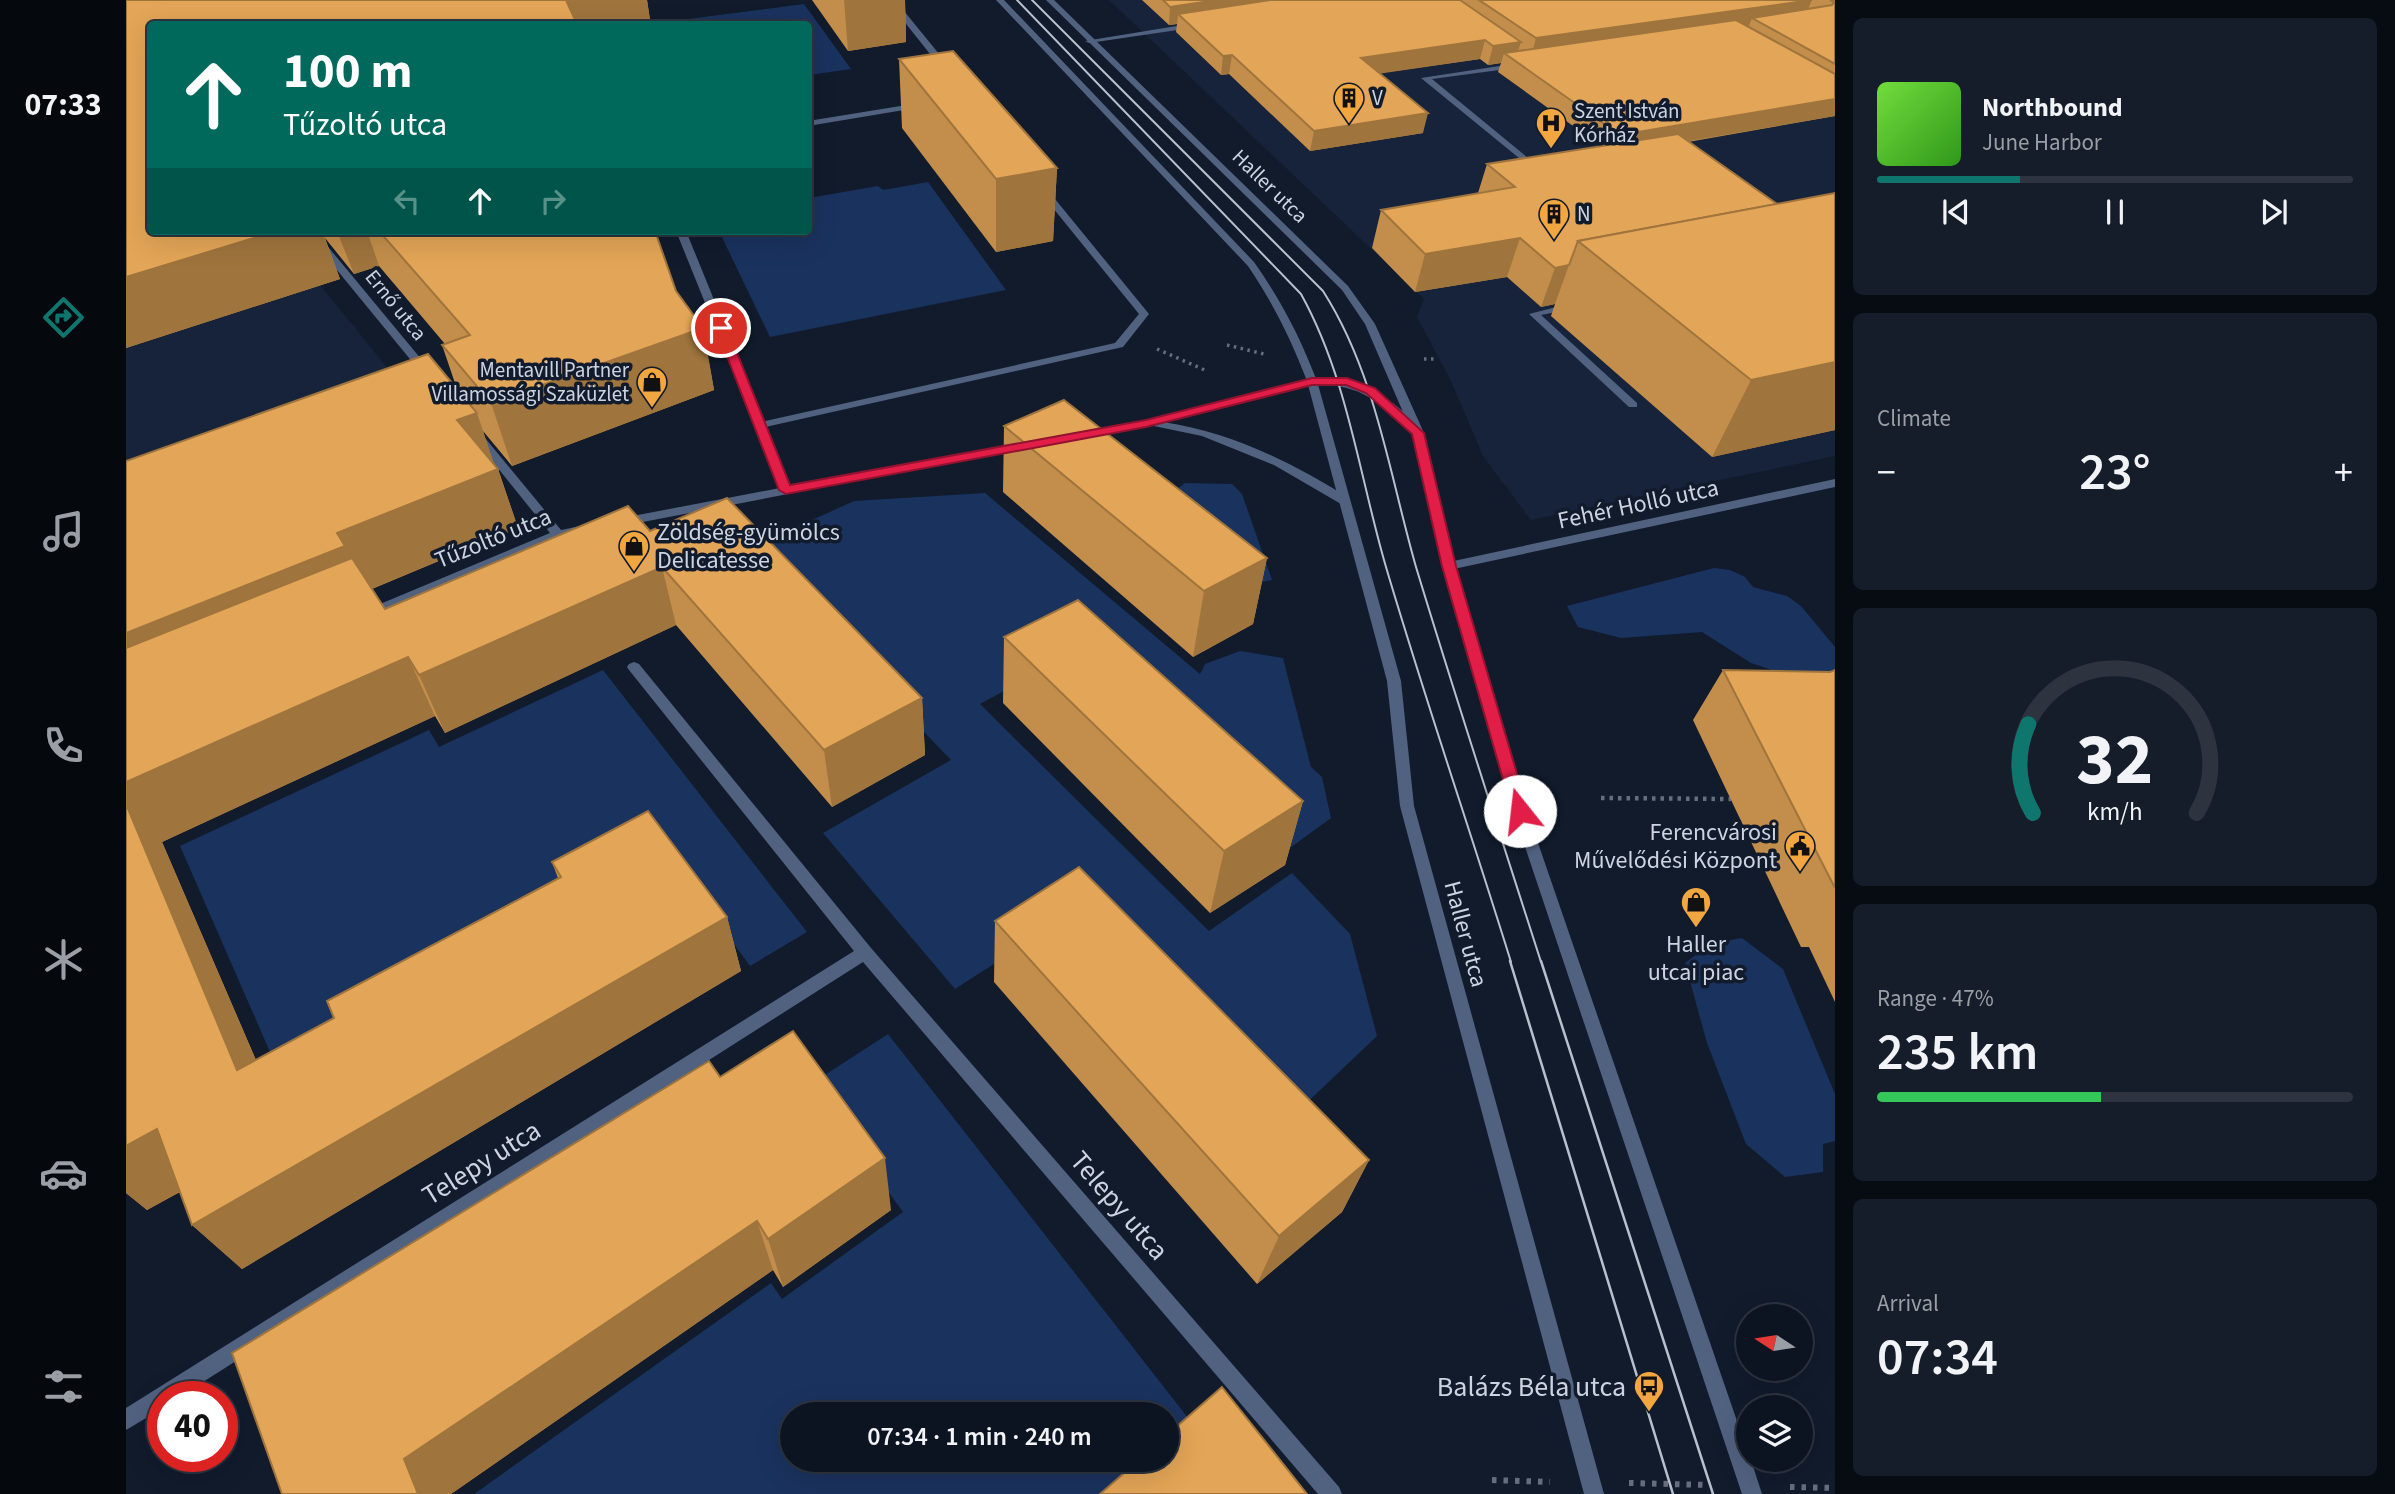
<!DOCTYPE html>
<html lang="en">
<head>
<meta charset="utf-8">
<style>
	body { margin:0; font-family:"Source Sans 3",sans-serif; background:#161d2a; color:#f1f3f6; height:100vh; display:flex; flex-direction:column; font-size:26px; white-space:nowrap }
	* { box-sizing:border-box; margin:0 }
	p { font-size:23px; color:#9a9ea5 }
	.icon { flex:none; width:38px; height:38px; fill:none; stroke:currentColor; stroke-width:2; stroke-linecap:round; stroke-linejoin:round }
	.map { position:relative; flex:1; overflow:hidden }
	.panel { display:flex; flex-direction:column; gap:18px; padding:18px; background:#070b12; width:560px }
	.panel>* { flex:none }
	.top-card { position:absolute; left:21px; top:21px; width:665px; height:214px; border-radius:7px; box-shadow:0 7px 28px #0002,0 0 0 2px #2d333f; background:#00695c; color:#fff; overflow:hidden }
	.needle { width:46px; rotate:282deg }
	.buttons { position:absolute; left:1610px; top:1304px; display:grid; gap:14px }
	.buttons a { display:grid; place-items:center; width:77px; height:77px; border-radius:50%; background:#0d1421; box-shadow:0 7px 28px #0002,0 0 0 2px #2d333f; font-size:35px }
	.speed { position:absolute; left:21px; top:1381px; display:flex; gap:14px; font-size:35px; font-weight:700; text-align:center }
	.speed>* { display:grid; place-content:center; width:91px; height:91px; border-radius:50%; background:#0d1421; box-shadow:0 7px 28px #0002,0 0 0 2px #2d333f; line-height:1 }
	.speed .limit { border:10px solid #d22; background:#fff; color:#111 }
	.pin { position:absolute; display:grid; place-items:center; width:60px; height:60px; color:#fff; margin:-30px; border:4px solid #fff; border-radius:50%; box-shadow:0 2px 7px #0007 }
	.me { position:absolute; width:77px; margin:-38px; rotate:344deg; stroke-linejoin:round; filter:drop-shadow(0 0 5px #0008) }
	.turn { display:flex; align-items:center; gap:24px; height:147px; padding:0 21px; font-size:32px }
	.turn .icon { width:91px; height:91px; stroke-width:2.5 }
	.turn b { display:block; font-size:49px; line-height:60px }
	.lanes { display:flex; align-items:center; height:66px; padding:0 21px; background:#0003; justify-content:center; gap:35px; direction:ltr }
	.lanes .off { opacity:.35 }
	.big { font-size:52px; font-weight:600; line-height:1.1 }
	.panel .tile { flex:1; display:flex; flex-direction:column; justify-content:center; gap:10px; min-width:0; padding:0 24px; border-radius:10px; background:#161d2a }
	.panel .dial { align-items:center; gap:0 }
	.dial svg { height:182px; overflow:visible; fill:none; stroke:#2d333f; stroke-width:7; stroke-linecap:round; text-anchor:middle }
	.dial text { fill:#f1f3f6; stroke:none }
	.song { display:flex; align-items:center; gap:21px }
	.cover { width:84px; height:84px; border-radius:10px; background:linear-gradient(135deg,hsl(100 70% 55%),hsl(110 70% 35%)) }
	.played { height:7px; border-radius:4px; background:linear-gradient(90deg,#0f766e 30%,#2d333f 30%) }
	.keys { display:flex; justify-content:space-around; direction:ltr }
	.heat { display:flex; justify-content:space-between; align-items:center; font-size:38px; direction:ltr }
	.charge { height:10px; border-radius:5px; background:linear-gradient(90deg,#34c759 47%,#2d333f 0) }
	.trip { position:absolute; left:654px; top:1402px; width:399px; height:70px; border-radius:35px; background:#0d1421; box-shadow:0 7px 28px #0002,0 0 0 2px #2d333f; font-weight:600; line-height:70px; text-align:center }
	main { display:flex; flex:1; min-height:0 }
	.tab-bar { display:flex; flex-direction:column; width:126px; justify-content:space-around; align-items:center; background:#05080d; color:#9a9ea5 }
	.tab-bar .icon { width:49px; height:49px }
	.tab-bar .selected { color:#0f766e }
	.tab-bar b { font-size:32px; color:#f1f3f6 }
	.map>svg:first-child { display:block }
	.built { fill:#16233a }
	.green { fill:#1a325e }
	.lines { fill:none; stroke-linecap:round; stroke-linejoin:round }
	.path-far2 { stroke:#666e7d; stroke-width:3.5; stroke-dasharray:2.5 4.5; stroke-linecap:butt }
	.path-far1 { stroke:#666e7d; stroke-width:4.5; stroke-dasharray:3.5 5; stroke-linecap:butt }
	.path { stroke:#666e7d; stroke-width:6; stroke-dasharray:4.5 7; stroke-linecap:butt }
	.service { fill:#516281; fill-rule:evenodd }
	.minor { fill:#516281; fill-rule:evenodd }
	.tertiary { fill:#516281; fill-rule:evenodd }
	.tram-far1 { stroke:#b8c0cd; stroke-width:2 }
	.tram { stroke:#b8c0cd; stroke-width:2.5 }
	.wall { fill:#c38e4b }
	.shaded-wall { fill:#9f743d }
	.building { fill:#e3a557; stroke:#9f743d; stroke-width:2 }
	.route { fill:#e11d48; stroke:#92132f; stroke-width:2 }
	.labels { text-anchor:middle; stroke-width:7; stroke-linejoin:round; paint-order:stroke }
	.far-poi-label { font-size:21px; fill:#cdd4e1; stroke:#111b2c; text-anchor:start }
	.far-street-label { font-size:21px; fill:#cdd4e1; stroke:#111b2c }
	.street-label { font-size:24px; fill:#cdd4e1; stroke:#111b2c }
	.poi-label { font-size:24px; fill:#cdd4e1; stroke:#111b2c; text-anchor:start }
	.near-street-label { font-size:28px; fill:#cdd4e1; stroke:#111b2c }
	.near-poi-label { font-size:28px; fill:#cdd4e1; stroke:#111b2c; text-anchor:end }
</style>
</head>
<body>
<main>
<nav class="tab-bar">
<b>07:33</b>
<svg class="icon selected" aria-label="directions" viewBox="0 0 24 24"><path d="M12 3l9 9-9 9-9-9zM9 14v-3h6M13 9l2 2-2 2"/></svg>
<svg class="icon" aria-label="music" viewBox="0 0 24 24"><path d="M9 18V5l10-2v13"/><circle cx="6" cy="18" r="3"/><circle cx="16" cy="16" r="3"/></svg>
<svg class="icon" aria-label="phone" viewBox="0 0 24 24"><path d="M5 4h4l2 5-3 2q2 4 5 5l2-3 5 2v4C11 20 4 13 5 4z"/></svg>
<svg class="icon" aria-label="climate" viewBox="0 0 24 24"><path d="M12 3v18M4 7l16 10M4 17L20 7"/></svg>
<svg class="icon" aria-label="car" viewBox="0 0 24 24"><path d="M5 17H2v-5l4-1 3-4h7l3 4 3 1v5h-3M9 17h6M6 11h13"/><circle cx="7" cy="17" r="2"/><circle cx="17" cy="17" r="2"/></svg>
<svg class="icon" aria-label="filters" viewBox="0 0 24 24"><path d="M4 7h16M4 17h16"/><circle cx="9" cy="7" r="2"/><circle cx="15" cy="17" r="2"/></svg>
</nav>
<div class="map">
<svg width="1709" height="1494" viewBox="0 0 1709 1494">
	<rect width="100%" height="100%" fill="#111b2c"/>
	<g class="built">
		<path d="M983 0H1709V456L1405 520 1357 456 1325 381 1291 317 1298 299Z"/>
		<path d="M194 285 392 528 0 692V347Z"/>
	</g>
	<g class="green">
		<path d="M678 4 725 69 683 75 682 24H523Z"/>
		<path d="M802 182 880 290 644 337 593 231H682L683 198 752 186 757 190Z"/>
		<path d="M1059 483 1106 484 1116 494 1146 580 1115 586 1026 507Z"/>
		<path d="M859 493 1074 674 1079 664 1114 651 1157 658 1185 767 1196 777 1205 818 1161 850 944 655 854 704 1083 931 1166 873 1224 934 1251 1036 1152 1130 947 913 829 989 697 833 825 760 622 549 728 501Z"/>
		<path d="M1588 568 1604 570 1619 577 1627 587 1661 596 1675 606 1709 647V683L1673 679 1625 663 1576 632 1495 638 1452 627 1441 606Z"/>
		<path d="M477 670 681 932 624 966 543 855 165 1100 54 846 303 730 313 747Z"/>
		<path d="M1616 938 1657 969 1709 1094V1141L1697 1144V1172L1659 1177 1620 1144 1581 1043 1559 963 1586 943Z"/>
		<path d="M762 1034 1066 1423 1041 1444V1414H667V1460H1024L984 1494H348L645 1283 656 1299 777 1212 685 1084Z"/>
	</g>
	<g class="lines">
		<g class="path-far2">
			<path d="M1101 345 1138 354"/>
			<path d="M1031 349 1081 371"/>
			<path d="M1298 359H1309"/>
		</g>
		<path class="path-far1" d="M1475 798 1605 799"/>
		<g class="path">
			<path d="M1366 1480 1424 1482"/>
			<path d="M1503 1483 1582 1485"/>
			<path d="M1664 1487 1709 1488"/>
		</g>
		<g class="service">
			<path d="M761 0H769L822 65V69H816Z"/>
			<path d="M1069 23H1072V27L963 43 959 41Z"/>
			<path d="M1393 63H1396V67L1306 79 1413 167V171L1410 172 1295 78Z"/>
			<path d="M793 103 797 105 796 107 682 126V121Z"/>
			<path d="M917 187 920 188 1023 314 997 347 635 428 631 427 629 425 635 422 989 343 1013 314 914 192V188Z"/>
			<path d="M1446 303 1451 306 1450 308 1415 315 1511 403V407H1503L1403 314Z"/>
		</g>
		<g class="minor">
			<path d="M179 231H189L305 371V375H297Z"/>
			<path d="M550 231H560L664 486 896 443 902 446 896 449 496 526 492 525 490 522 496 518 654 488Z"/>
			<path d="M1186 378C1236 379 1265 395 1298 433L1296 435H1288C1251 401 1239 385 1186 384L1037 422C1105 432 1165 462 1223 498V504H1215L1148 465 1076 436 1023 425 960 437 954 434 960 431 1020 420Z"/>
			<path d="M351 432 355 433 435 530 459 525 465 529 463 532 435 537 245 618H235L234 615 235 612 424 533 347 437V433Z"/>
			<path d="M1709 479V487L1323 570 1317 566 1323 562Z"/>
			<path d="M508 662 513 664 745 948 1213 1487 1216 1494H1192L737 962 55 1396H37V1408L0 1430V1408L728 951 503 670 501 667 503 664Z"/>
		</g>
		<g class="tertiary">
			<path d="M870 0H878L1128 262C1156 302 1173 335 1191 381L1275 681 1288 806 1478 1494H1458L1274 806 1261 681 1181 381C1165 339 1147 303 1122 266Z"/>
			<path d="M920 0H928L1222 286 1249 324 1298 433 1329 566 1401 811 1622 1453V1460H1625L1636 1494H1616L1387 811 1317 566 1286 433 1239 324 1216 290Z"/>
		</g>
		<g class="tram-far1">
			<path d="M891 0 1175 294C1222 379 1233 475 1260 567 1299 699 1344 830 1385 962"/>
			<path d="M906 0 1197 291C1250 374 1263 473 1290 567 1330 699 1373 831 1415 962"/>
		</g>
		<g class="tram">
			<path d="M1384 961 1547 1494"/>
			<path d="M1415 961 1587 1494"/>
		</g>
	</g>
	<g class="wall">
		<path d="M0 0H521L524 20 494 24H24V231H529L550 291 577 328 588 390 386 466 357 431 368 465 372 469 392 528 246 589 259 609 502 506 524 531 601 498 796 698 799 755 706 807 550 625 319 733 309 716 36 842 130 1060 208 1018 201 1001 432 878 426 862 522 811 601 917 615 971 116 1269 66 1225 54 1192 21 1210 0 1193V461L302 354 331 389 316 345 319 344 253 266 228 274 199 238 214 279 0 348Z"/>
		<path d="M686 0H779L780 42 722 51Z"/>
		<path d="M1016 0H1709V116L1562 142 1651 204 1709 193V430L1586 457 1425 316 1429 304 1415 307 1381 277 1289 292 1246 248 1255 210 1352 193 1361 164 1475 146 1372 72 1375 63 1362 65 1354 59 1254 73 1297 133 1184 151 1103 74 1095 75 1050 32 1051 24 1043 25Z"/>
		<path d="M773 59 931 168 927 241 870 252 776 128Z"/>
		<path d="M878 426 1141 558 1127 624 1067 657 877 492Z"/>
		<path d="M878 637 1177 801 1159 865 1084 913 877 703Z"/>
		<path d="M1597 670 1704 672 1709 670V1002L1683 947H1675L1567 720Z"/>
		<path d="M869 921 1243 1160 1216 1212 1131 1284 868 982Z"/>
		<path d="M594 1077 765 1210 657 1287 647 1270 325 1494Z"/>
	</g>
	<g class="shaded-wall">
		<path d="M436 0H521L524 20 494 24H442Z"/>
		<path d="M718 0H779L780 42 722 51Z"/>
		<path d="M1091 0H1206L1052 14 1051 24 1043 25 1044 7Z"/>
		<path d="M1686 0 1678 18H1626L1623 26 1405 57 1410 38Z"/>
		<path d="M1359 40 1354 59 1231 77 1235 58Z"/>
		<path d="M1395 42 1389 60 1378 53 1375 63 1362 65 1367 46Z"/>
		<path d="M1106 55 1103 74 1095 75 1097 56Z"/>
		<path d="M1709 99V116L1487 154 1494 135Z"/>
		<path d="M1302 113 1297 133 1184 151 1188 131Z"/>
		<path d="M931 168 927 241 870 252V179Z"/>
		<path d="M151 231H196L214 279 0 348V277Z"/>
		<path d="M211 231H241L253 266 228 274Z"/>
		<path d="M1394 238 1381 277 1289 292 1299 254Z"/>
		<path d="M1443 265 1429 304 1415 307 1429 268Z"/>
		<path d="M577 328 588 390 386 466 365 403Z"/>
		<path d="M1709 362V430L1586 457 1625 380Z"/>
		<path d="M351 413 370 470 372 469 392 528 240 591 0 707V633L211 533 331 420Z"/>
		<path d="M1141 558 1127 624 1067 657 1078 591Z"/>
		<path d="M536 567 550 625 319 733 293 675Z"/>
		<path d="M282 657 309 716 36 842 155 1119 111 1070 0 804V782Z"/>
		<path d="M796 698 799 755 706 807 698 750Z"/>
		<path d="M1177 801 1159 865 1084 913 1098 851Z"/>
		<path d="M601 917 615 971 116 1269 66 1225Z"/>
		<path d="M31 1129 81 1176 21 1210 0 1193V1146Z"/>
		<path d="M759 1158 765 1210 657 1287 642 1239Z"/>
		<path d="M1243 1160 1216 1212 1131 1284 1153 1236Z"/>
		<path d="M631 1221 647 1270 325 1494H292L278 1459Z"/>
	</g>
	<g class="building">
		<path d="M0 0H440L451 24H24V231H151L0 277Z"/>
		<path d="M1037 0H1091L1044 7Z"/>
		<path d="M1144 0H1334L1395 42 1367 46 1359 40 1235 58 1302 113 1188 131 1106 55 1097 56 1052 14Z"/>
		<path d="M1353 0H1686L1410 38Z"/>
		<path d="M1704 0H1709V64L1626 18 1706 5 1708 2Z"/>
		<path d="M1610 20 1709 74V99L1494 135 1378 53Z"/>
		<path d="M827 51 931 168 870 179 773 59Z"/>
		<path d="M1552 134 1651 204 1452 241 1443 265 1429 268 1394 238 1299 254 1255 210 1389 187 1361 164Z"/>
		<path d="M1709 193V362L1625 380 1452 241Z"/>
		<path d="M253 231H529L550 291 577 328 365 403 316 345 344 335Z"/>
		<path d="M302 354 351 413 331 420 372 469 211 533 219 546 0 633V461Z"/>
		<path d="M938 400 1141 558 1078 591 878 426Z"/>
		<path d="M601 498 796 698 698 750 536 567 293 675 282 657 0 782V648L226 558 259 609 502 506 524 531Z"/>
		<path d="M952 600 1177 801 1098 851 878 637Z"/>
		<path d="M1597 670 1704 672 1709 670V888Z"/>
		<path d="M0 804 111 1070 208 1018 201 1001 435 877 426 862 522 811 601 917 66 1225 31 1129 0 1146Z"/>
		<path d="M953 867 1243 1160 1153 1236 869 921Z"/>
		<path d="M667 1031 759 1158 642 1239 631 1221 278 1459 292 1494H156L106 1353 583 1061 594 1077Z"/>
		<path d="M1096 1387 1181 1494H974L1013 1460H1041V1435Z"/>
	</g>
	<path class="route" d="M595 325 601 328 664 485 1020 420 1186 378H1221L1249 388 1298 433 1330 566 1402 811 1400 816H1388L1386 811 1316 566 1286 434 1240 393 1220 385H1186L1020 427 660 494 653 490 590 328Z"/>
	<defs>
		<g id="building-pin" transform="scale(1.575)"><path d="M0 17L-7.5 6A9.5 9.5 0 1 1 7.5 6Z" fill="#f1a63f" stroke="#111b2c"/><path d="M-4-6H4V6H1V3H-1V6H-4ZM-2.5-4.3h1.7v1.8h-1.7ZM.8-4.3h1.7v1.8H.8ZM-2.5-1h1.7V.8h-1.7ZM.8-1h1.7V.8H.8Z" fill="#111"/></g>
		<g id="hospital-pin" transform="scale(1.575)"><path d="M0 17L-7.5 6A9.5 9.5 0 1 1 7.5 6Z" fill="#f1a63f" stroke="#111b2c"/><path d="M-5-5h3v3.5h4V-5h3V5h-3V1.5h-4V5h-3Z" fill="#111"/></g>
		<g id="shop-pin" transform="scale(1.575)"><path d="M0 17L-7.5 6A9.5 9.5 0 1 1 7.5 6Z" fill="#f1a63f" stroke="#111b2c"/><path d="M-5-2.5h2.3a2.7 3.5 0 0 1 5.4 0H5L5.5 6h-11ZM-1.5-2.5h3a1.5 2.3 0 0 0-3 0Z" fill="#111"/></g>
		<g id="civic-pin" transform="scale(1.575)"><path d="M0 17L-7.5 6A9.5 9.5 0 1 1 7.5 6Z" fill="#f1a63f" stroke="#111b2c"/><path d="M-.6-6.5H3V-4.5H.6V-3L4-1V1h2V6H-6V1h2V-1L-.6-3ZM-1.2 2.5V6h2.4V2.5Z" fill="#111"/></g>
		<g id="bus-pin" transform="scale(1.575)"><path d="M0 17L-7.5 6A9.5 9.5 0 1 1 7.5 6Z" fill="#f1a63f" stroke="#111b2c"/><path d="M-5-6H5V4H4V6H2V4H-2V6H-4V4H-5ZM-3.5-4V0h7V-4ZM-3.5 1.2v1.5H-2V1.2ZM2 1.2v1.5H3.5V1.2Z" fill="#111"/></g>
	</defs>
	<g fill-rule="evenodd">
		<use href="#building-pin" x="1223" y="98"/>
		<use href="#hospital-pin" x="1425" y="123"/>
		<use href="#building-pin" x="1428" y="214"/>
		<use href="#shop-pin" x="526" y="382"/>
		<use href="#shop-pin" x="508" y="546"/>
		<use href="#civic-pin" x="1674" y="846"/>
		<use href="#shop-pin" x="1570" y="902"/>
		<use href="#bus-pin" x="1523" y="1386"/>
	</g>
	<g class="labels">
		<g class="far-poi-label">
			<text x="1246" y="105">V</text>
			<text x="1448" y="118">Szent István<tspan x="1448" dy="24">Kórház</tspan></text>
			<text x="1451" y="221">N</text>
			<text x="503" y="377" text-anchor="end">Mentavill Partner<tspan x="503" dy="24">Villamossági Szaküzlet</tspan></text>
		</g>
		<g class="far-street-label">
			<text transform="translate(1144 186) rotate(44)" y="7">Haller utca</text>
			<text transform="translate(270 305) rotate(51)" y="7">Ernő utca</text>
		</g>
		<g class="street-label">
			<text transform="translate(1512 504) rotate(-12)" y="8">Fehér Holló utca</text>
			<text transform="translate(367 538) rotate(-22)" y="8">Tűzoltó utca</text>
			<text transform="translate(1340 934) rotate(75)" y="8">Haller utca</text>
		</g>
		<g class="poi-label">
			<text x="531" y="540">Zöldség-gyümölcs<tspan x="531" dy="28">Delicatesse</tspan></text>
			<text x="1651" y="840" text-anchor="end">Ferencvárosi<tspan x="1651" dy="28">Művelődési Központ</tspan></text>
			<text x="1570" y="952" text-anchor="middle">Haller<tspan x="1570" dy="28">utcai piac</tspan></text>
		</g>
		<g class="near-street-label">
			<text transform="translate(355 1162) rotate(-32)" y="10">Telepy utca</text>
			<text transform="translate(994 1205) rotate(49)" y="10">Telepy utca</text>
		</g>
		<g class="near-poi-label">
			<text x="1500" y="1396">Balázs Béla utca</text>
		</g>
	</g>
</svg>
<div class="buttons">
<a><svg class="needle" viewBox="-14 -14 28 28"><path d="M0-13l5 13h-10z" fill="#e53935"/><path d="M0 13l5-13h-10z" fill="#9a9ea5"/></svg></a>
<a><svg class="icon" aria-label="layers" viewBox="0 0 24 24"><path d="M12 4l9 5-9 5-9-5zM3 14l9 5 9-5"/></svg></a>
</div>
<div class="speed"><div class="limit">40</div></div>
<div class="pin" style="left:595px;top:328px;background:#d93025"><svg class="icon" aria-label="arrive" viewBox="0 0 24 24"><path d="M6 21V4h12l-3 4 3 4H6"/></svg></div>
<svg class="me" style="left:1394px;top:811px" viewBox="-20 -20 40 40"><circle r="19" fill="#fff"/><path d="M0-13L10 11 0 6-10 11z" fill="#e11d48"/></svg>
<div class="trip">07:34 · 1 min · 240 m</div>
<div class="top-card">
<div class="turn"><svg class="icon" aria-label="ahead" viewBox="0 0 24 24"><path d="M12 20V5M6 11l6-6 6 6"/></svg><div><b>100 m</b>Tűzoltó utca</div></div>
<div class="lanes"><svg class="icon off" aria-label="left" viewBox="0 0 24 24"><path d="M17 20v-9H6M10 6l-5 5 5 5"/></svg><svg class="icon" aria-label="ahead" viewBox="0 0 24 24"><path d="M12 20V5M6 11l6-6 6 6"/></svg><svg class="icon off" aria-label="right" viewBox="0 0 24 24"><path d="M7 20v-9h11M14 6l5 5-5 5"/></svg></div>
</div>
</div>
<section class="panel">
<div class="tile">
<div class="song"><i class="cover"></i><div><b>Northbound</b><p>June Harbor</p></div></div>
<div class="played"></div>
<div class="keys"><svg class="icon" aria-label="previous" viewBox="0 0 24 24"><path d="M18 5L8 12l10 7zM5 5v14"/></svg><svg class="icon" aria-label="pause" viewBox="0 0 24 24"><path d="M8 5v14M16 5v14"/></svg><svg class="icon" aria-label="next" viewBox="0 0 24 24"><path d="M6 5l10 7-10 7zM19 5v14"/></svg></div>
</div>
<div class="tile"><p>Climate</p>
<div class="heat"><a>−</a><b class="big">23°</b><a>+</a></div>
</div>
<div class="tile dial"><svg viewBox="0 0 100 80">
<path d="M14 69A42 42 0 1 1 86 69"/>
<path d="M14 69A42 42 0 0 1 12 30" stroke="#0f766e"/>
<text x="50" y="56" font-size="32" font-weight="700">32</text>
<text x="50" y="72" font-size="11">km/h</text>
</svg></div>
<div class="tile"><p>Range · 47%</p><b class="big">235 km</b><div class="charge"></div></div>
<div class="tile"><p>Arrival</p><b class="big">07:34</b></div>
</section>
</main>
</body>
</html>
